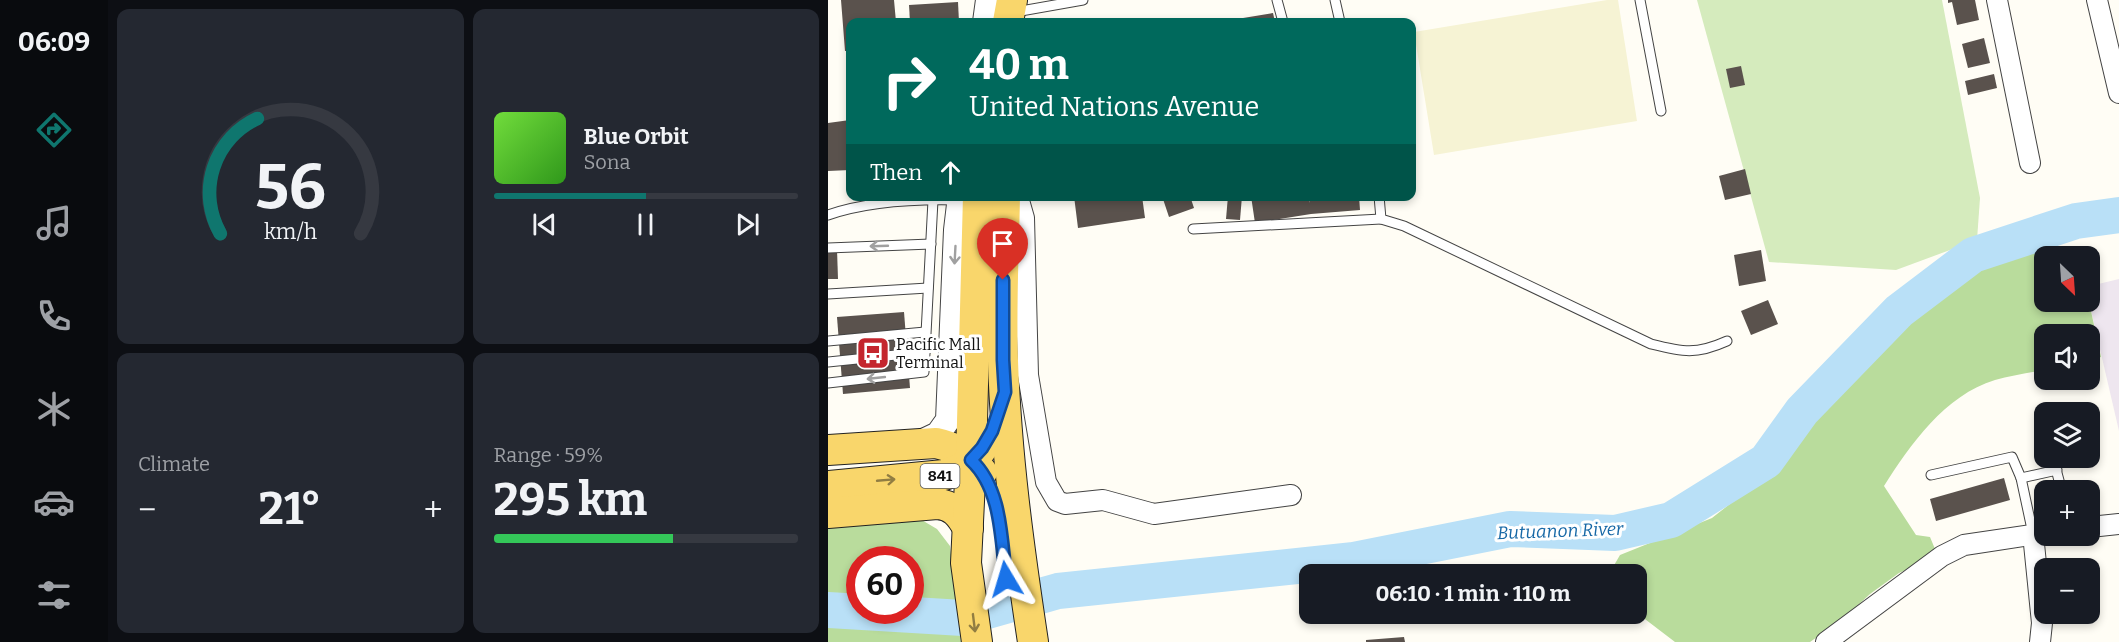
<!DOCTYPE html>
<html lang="en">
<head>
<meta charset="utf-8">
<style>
	body { margin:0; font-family:Bitter,serif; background:#242831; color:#f1f3f6; height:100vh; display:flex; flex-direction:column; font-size:22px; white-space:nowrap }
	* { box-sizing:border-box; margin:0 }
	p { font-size:20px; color:#9ea1a6 }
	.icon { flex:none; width:33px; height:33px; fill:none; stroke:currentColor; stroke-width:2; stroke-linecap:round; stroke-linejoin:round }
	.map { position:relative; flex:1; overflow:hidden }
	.side { display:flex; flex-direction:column; gap:9px; padding:9px; background:#0d0f14; width:720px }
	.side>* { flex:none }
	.guide { position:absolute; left:18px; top:18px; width:570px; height:183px; border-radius:12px; box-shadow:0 3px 9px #0003; background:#00695c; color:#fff; overflow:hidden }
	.needle { width:39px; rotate:155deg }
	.controls { position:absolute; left:1206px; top:246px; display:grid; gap:12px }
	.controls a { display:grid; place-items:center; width:66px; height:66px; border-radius:12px; background:#171b24; box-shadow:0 3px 9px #0003; font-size:30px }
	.speed { position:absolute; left:18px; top:546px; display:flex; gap:12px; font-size:30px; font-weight:700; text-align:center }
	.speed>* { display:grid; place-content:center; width:78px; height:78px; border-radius:50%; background:#171b24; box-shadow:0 3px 9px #0003; line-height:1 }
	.speed .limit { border:9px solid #d22; background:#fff; color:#111 }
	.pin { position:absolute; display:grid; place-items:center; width:51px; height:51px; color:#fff; margin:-62px -26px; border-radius:50% 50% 50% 0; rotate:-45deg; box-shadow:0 0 6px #0007 }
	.pin .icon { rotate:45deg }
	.me { position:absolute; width:66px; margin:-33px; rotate:353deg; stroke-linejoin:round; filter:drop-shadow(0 0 4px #0008) }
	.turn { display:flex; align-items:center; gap:21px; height:126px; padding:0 24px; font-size:27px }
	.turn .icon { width:78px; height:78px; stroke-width:2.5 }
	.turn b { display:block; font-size:42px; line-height:51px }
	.then { display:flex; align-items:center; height:57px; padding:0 24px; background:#0003; gap:12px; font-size:22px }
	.big { font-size:45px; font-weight:700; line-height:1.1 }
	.side .widget { flex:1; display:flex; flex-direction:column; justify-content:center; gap:9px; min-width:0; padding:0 21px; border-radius:12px; background:#242831 }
	.side .dial { align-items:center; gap:0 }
	.dial svg { height:156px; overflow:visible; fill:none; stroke:#363941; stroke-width:7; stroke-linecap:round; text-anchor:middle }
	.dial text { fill:#f1f3f6; stroke:none }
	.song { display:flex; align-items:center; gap:18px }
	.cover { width:72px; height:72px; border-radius:9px; background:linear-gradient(135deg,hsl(100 70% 55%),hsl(110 70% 35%)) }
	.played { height:6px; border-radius:3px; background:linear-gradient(90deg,#0f766e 50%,#363941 50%) }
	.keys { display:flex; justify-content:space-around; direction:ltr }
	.heat { display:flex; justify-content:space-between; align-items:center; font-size:33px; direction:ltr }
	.charge { height:9px; border-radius:4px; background:linear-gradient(90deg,#34c759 59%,#363941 0) }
	.side .tiles { flex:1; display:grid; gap:9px; grid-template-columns:repeat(2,1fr) }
	.trip { position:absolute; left:471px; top:564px; width:348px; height:60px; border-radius:12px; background:#171b24; box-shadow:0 3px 9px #0003; font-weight:700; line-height:60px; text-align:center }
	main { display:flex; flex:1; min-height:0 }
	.menu { display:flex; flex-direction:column; width:108px; justify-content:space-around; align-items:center; background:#090b0e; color:#9ea1a6 }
	.menu .icon { width:42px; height:42px }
	.menu .selected { color:#0f766e }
	.menu b { font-size:27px; color:#f1f3f6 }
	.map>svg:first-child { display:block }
	.industrial { fill:#eee6ef }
	.farmland { fill:#f6f3d4 }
	.green { fill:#d5ebbd }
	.forest { fill:#b9dc9c; fill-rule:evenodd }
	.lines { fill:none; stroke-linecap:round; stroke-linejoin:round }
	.river { stroke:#b9e0f7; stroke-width:36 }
	.building { fill:#5a524d }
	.service-casing { stroke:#444; stroke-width:11 }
	.minor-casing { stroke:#444; stroke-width:22 }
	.tertiary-casing { stroke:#444; stroke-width:26 }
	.primary-casing { stroke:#222; stroke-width:32 }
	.service { stroke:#fff; stroke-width:9 }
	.minor { stroke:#fff; stroke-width:20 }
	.tertiary { stroke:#fff; stroke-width:24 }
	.primary { stroke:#f9d66b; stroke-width:30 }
	.oneway { stroke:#a0a0a0 }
	.oneway2 { stroke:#917d42 }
	.route-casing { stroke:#114b97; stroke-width:15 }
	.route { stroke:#1a73e8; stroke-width:10 }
	.labels { text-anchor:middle; stroke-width:6; stroke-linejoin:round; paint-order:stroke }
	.shield { fill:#fff; stroke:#585858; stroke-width:1.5 }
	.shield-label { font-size:15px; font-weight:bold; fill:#111 }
	.poi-label { font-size:16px; fill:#111; stroke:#fff; text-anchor:start }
	.water-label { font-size:18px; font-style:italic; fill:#1768a6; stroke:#fff }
</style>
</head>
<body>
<main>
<nav class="menu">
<b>06:09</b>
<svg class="icon selected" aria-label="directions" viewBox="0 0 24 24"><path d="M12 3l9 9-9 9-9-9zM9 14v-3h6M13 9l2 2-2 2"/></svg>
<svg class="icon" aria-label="music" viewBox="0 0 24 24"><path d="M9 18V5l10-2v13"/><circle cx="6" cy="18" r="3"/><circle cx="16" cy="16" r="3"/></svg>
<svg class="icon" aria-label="phone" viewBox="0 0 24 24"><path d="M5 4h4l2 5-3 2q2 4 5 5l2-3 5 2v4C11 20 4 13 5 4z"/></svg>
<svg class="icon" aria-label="climate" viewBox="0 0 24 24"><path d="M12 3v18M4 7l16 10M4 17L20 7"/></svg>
<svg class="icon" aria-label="car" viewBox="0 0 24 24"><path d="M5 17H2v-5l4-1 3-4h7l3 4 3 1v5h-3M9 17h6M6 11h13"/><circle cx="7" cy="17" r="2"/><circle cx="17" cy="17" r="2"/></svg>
<svg class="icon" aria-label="filters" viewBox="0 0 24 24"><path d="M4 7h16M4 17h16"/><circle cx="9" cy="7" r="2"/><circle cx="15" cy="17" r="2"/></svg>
</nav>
<section class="side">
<div class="tiles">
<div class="widget dial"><svg viewBox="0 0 100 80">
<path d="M14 69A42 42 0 1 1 86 69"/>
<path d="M14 69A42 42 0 0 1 33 10" stroke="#0f766e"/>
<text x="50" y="56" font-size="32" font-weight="700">56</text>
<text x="50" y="72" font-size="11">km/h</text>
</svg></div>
<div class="widget">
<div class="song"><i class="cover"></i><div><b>Blue Orbit</b><p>Sona</p></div></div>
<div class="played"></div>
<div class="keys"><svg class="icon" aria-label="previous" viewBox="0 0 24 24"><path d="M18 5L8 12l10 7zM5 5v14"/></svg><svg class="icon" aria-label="pause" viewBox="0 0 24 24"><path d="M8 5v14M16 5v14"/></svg><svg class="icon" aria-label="next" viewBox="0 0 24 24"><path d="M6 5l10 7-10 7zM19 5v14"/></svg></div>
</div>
<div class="widget"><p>Climate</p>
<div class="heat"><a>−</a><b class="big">21°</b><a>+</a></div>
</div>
<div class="widget"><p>Range · 59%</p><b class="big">295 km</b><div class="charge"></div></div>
</div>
</section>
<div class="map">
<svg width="1291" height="642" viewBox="0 0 1291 642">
	<rect width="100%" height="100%" fill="#fffdf5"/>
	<path class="industrial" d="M1291 279V431L1261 302 1262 286Z"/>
	<path class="farmland" d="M779 0H790L809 121 606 155 586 32Z"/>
	<path class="green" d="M869 0H1114L1152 198 1149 240 1068 270 941 262Z"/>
	<g class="forest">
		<path d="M1212 247 1247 248 1249 256H1216V302H1261L1273 357 1262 360V334H1216V370C1200 373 1183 376 1167 380 1117 395 1082 445 1056 486L1088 535 1102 537 1107 549 1100 560 1071 573 1042 594 1016 618 982 642H847L809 613 808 574H781L792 555 884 518 950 466 985 413 1046 347 1120 283 1147 266Z"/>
		<path d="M92 519 109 529 122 546 133 642H0V524ZM32 560H82V610H32Z"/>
	</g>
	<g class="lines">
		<path class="river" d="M0 610 135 618 230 591 526 560 682 529 787 533 843 520 938 461 974 411 1071 311 1145 255 1248 221 1291 215"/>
	</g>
	<g class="building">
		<path d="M13 0H66L68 22H22V51H17Z"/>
		<path d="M1120 0H1147L1151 20 1129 25 1124 2 1120 3Z"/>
		<path d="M130 2 131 22H82L81 5Z"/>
		<path d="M445 13 447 22H409V19Z"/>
		<path d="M1156 38 1162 63 1140 68 1134 44Z"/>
		<path d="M913 66 917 85 902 88 898 69Z"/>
		<path d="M1166 74 1169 88 1140 95 1137 81Z"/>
		<path d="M22 120V170L0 171V123Z"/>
		<path d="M917 169 923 194 897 200 891 176Z"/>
		<path d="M246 196H314L317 218 250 228Z"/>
		<path d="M334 196H362L366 208 341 217Z"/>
		<path d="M400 196H414L412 220 398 219Z"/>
		<path d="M423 196H481L482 203V196H531L532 210 483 214 427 223Z"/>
		<path d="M0 249H9L10 279H0Z"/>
		<path d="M933 250 938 281 911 286 906 255Z"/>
		<path d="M940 300 950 324 923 335 913 311Z"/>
		<path d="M76 312 82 388 15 394 9 317Z"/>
		<path d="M1176 478 1182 500 1108 521 1102 499Z"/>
		<path d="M576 637 577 642H538V640Z"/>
	</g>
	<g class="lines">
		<g class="service-casing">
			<g id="service">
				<path d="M449 0 455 22"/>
				<path d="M507 0 512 22"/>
				<path d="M812 0 833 111"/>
				<path d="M187 12 255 0"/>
				<path d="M551 196 553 219 576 226 823 344C855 352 868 355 899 341"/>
				<path d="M0 215C41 201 86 199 129 200"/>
				<path d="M365 229 553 219"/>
				<path d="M0 248 103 244"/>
				<path d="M0 294 100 288"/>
				<path d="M0 341 97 332"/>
				<path d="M0 362 97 352"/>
				<path d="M0 383 96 372 105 200"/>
				<path d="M1225 458 1233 488"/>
				<path d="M1103 475 1184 457 1193 478 1205 534"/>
				<path d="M1193 478 1229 470"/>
			</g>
		</g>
		<g class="minor-casing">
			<g id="minor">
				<path d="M1169 0 1202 163"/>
				<path d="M1269 0 1291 93"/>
				<path d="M187 196 192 204 196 218 200 375 218 482 229 501 237 504 275 500 326 514 463 495"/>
				<path d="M1262 527 1291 524"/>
				<path d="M1205 534 1214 623 1212 642"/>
				<path d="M998 642 1114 556 1136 545 1216 533"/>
			</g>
		</g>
		<g class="tertiary-casing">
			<g id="tertiary">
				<path d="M157 22 160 0"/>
				<path d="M91 443 110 434 120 420 128 230 132 196"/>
			</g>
		</g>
		<g class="primary-casing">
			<g id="primary">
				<path d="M180 22 184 0"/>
				<path d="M177 196C176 251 173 306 175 361 178 455 191 549 205 642"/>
				<path d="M0 450 108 443C127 447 143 456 154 472"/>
				<path d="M0 486 116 475 134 468 153 450"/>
				<path d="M0 513 109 504C125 505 132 514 140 528"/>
				<path d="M149 642 138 563 143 460 150 196"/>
			</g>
		</g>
		<use href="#service" class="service"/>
		<use href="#minor" class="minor"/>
		<use href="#tertiary" class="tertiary"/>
		<use href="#primary" class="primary"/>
	</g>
	<defs><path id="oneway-shaft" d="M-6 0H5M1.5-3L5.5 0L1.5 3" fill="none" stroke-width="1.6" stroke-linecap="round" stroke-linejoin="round" transform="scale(1.5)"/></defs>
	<g class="oneway">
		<use href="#oneway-shaft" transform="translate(51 246) rotate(178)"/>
		<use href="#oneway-shaft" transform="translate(127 255) rotate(93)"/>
		<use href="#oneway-shaft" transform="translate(48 378) rotate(174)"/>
	</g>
	<g class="oneway2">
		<use href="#oneway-shaft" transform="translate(58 480) rotate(-5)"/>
		<use href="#oneway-shaft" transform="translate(146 623) rotate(83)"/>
	</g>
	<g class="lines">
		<g class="route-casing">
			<path id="route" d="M175 280V360L177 392 164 431 154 448 143 460C174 489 173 539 178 579"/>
		</g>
		<use href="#route" class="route"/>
	</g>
	<defs>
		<g id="bus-square" transform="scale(1.725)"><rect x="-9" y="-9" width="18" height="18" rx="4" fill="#c4262e" stroke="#fff"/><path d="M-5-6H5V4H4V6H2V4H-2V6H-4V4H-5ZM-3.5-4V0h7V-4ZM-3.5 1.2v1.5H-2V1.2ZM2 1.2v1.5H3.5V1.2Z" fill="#fff"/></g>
	</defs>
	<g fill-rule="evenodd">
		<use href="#bus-square" x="45" y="353"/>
	</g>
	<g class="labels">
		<rect class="shield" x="92.5" y="464" width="39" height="24" rx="4.5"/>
		<g class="shield-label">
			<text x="112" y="481">841</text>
		</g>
		<g class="poi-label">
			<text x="68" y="350">Pacific Mall<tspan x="68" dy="18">Terminal</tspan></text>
		</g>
		<g class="water-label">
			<text transform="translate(732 531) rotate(-2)" y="6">Butuanon River</text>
		</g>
	</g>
</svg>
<div class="controls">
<a><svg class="needle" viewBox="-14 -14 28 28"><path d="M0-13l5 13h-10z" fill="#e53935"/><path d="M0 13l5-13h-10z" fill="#9ea1a6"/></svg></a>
<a><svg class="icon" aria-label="sound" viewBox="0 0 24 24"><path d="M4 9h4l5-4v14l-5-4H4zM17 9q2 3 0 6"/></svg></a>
<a><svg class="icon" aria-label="layers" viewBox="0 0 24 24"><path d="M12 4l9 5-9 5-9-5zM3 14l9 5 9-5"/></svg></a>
<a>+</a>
<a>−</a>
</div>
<div class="speed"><div class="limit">60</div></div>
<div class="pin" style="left:175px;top:280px;background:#d93025"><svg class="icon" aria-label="arrive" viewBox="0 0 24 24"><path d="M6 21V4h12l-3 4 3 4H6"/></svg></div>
<svg class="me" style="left:178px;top:579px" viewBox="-20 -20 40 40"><path d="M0-17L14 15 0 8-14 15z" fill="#1a73e8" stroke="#fff" stroke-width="4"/></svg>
<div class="trip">06:10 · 1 min · 110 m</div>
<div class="guide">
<div class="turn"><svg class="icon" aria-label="right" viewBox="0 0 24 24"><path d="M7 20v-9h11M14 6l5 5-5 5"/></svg><div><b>40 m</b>United Nations Avenue</div></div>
<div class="then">Then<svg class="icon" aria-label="ahead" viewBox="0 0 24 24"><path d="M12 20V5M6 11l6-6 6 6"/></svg></div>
</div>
</div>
</main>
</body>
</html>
